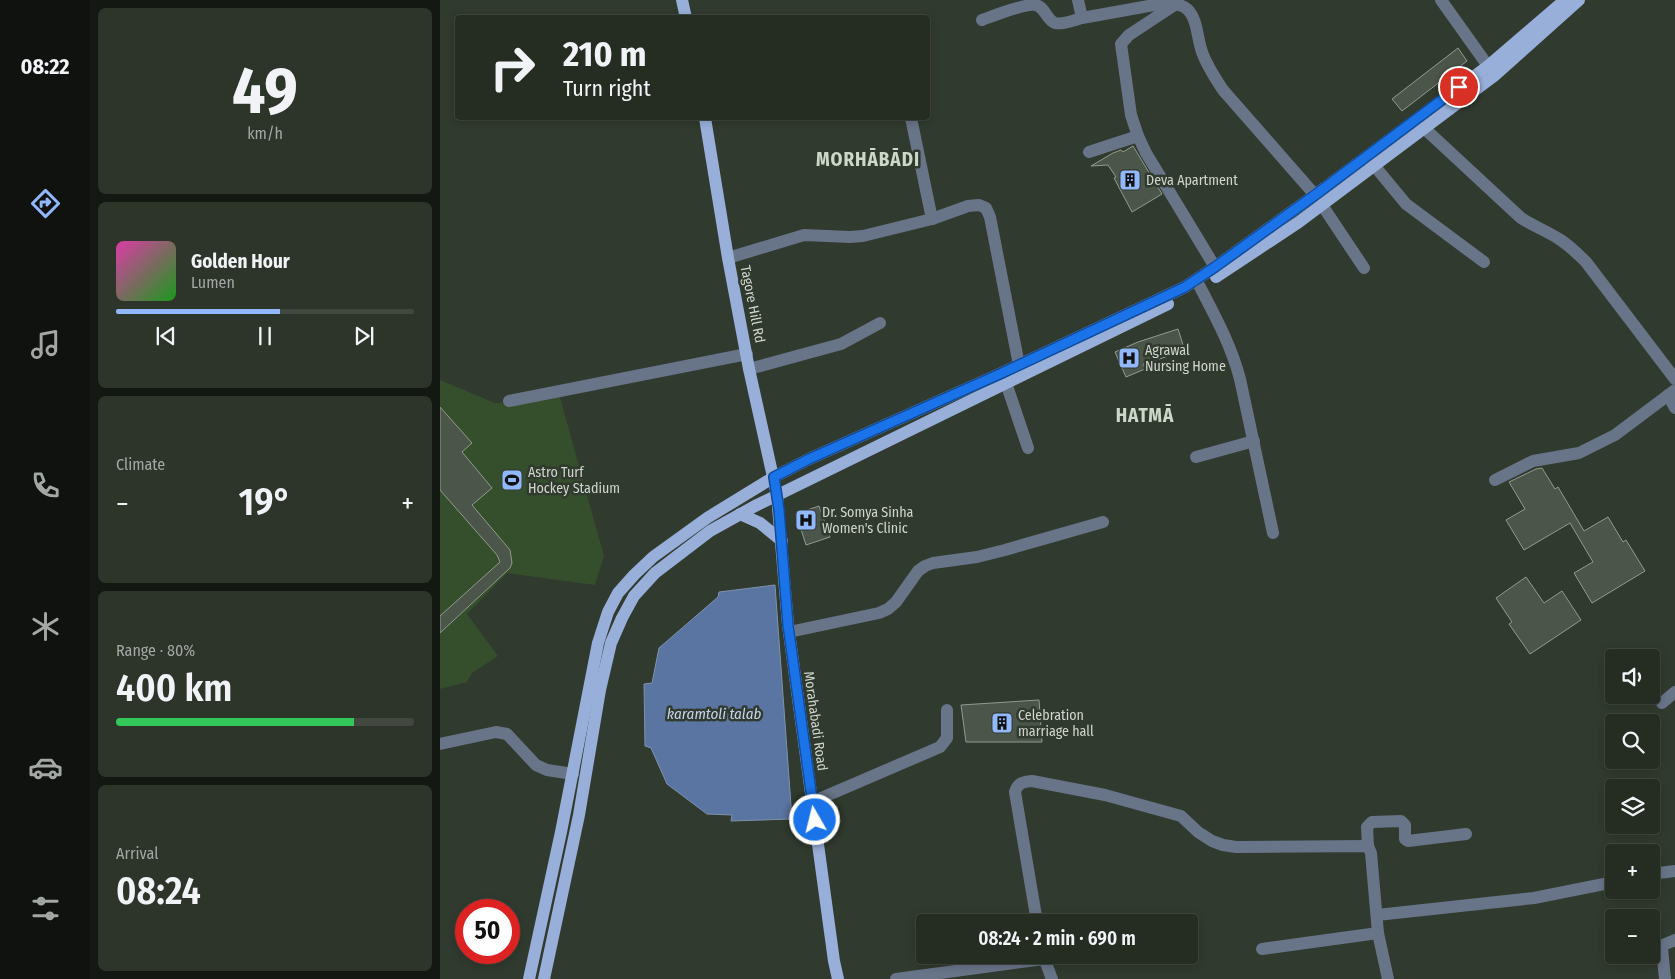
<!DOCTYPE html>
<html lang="en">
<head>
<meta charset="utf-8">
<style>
	body { margin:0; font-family:"Fira Sans Condensed",sans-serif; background:#2d342a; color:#f1f3f6; height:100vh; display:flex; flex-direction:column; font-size:19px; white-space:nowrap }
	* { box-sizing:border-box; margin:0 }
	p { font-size:16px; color:#a3a7a5 }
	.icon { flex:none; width:28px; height:28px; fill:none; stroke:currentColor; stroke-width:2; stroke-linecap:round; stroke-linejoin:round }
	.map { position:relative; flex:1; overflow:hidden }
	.drawer { display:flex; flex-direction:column; gap:8px; padding:8px; background:#141813; width:350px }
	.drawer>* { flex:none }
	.top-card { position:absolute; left:15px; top:15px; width:475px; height:105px; border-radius:5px; box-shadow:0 2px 8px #0003,0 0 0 1px #424840; background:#252c22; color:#f1f3f6; overflow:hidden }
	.fabs { position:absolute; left:1165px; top:649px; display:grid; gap:10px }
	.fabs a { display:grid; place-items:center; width:55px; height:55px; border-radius:5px; background:#252c22; box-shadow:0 2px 8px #0003,0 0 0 1px #424840; font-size:25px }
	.speed { position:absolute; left:15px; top:899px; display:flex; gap:10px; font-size:25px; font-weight:700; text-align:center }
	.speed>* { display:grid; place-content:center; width:65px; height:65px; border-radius:50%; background:#252c22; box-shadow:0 2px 8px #0003,0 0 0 1px #424840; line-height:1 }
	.speed .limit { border:8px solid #d22; background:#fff; color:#111 }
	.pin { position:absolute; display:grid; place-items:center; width:42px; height:42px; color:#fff; margin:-21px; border:2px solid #fff; border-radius:50%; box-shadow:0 1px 5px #0007 }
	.me { position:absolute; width:55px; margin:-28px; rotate:352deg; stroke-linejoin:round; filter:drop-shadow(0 0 4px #0008) }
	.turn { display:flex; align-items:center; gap:18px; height:105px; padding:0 25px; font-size:22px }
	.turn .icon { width:65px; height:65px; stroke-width:2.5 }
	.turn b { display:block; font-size:35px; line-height:42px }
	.big { font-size:38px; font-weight:600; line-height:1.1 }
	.drawer .card { flex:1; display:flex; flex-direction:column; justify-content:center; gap:8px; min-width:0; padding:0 18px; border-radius:8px; background:#2d342a }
	.drawer .dial { align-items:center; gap:0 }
	.dial b { font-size:65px; line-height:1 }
	.song { display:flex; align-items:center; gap:15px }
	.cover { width:60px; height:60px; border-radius:8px; background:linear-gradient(135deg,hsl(320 70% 55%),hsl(120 70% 35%)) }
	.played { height:5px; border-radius:2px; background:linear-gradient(90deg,#91b8fd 55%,#424840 55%) }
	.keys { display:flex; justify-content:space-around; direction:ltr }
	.heat { display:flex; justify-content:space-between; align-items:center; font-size:28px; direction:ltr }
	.charge { height:8px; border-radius:4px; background:linear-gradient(90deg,#34c759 80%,#424840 0) }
	.trip { position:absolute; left:476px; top:914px; width:282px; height:50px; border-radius:5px; background:#252c22; box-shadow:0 2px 8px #0003,0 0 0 1px #424840; font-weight:600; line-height:50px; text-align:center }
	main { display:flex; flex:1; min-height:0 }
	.tabs { display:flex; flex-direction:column; width:90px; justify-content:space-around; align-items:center; background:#0f120e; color:#a3a7a5 }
	.tabs .icon { width:35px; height:35px }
	.tabs .active { color:#91b8fd }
	.tabs b { font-size:22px; color:#f1f3f6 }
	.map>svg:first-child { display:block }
	.green { fill:#354e2c }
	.water { fill:#5b75a2; stroke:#7e92af }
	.building { fill:#4c5549; stroke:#919b8e }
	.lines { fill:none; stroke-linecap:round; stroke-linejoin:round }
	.minor { stroke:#687488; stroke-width:12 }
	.major { stroke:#97afd9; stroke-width:12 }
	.route-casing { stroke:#114b97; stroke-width:12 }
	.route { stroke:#1a73e8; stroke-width:9 }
	.labels { text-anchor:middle; stroke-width:5; stroke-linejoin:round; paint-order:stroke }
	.poi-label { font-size:14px; fill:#d0d5ce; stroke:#313a2e; text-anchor:start }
	.street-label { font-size:14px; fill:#d0d5ce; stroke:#313a2e }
	.water-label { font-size:15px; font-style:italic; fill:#c5d5f1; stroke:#313a2e }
	.district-label { font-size:19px; font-weight:bold; letter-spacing:1px; fill:#cdd8ca; stroke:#313a2e }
</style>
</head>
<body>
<main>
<nav class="tabs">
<b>08:22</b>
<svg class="icon active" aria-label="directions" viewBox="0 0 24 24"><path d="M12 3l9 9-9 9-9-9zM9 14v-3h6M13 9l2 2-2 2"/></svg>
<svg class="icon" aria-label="music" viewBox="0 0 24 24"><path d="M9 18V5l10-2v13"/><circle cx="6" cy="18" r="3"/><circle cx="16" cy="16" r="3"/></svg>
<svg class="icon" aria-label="phone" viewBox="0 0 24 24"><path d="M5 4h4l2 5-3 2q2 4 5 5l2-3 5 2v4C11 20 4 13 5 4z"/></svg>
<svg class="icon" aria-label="climate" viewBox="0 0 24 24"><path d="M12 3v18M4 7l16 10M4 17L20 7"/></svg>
<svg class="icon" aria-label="car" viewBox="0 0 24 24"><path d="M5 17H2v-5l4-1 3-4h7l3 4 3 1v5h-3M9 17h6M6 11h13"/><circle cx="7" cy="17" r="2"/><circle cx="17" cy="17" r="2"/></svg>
<svg class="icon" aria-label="filters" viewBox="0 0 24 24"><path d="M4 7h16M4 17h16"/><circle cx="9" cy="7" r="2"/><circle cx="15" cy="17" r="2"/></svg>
</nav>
<section class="drawer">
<div class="card dial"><b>49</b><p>km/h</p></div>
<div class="card">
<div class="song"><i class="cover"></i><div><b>Golden Hour</b><p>Lumen</p></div></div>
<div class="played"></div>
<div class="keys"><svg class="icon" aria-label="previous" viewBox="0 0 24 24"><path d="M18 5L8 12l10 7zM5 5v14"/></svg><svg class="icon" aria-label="pause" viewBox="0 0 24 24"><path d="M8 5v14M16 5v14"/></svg><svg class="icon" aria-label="next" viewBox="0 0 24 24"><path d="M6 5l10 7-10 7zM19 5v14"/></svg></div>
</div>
<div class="card"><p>Climate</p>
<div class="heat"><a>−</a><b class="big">19°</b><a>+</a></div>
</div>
<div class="card"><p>Range · 80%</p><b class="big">400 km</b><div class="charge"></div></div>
<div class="card"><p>Arrival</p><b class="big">08:24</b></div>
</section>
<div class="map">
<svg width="1235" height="979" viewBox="0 0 1235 979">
	<rect width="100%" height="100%" fill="#313a2e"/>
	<path class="green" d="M0 380 55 403 85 402 119 394 164 556 155 585 67 573 27 614 58 656 32 673 27 682 0 689Z"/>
	<path class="water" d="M335 585 352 819 291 821 292 815 267 814 227 784 211 748 205 746 204 684 212 683 219 648 278 597 279 592Z"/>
	<g class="building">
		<path d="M1018 48 1027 61 962 111 952 99Z"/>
		<path d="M693 146 722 194 692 212 674 178 676 177 668 165 651 166 673 153 681 150 683 152Z"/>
		<path d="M738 329 745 351 703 364 705 369 686 377 675 352 698 342Z"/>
		<path d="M0 407 32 443 22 452 52 488 32 505 70 550 72 563 70 568 0 633V616L60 562 57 555 0 490Z"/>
		<path d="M1102 468 1115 489 1118 487 1144 531 1168 517 1183 542 1186 540 1205 571 1152 603 1134 573 1153 562 1130 523 1084 550 1066 520 1085 509 1069 482 1096 469Z"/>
		<path d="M379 506 390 537 366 545 356 514Z"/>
		<path d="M1086 577 1104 603 1122 591 1141 620 1090 654 1069 624 1072 622 1056 598Z"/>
		<path d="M599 700 602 742H526L521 705Z"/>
	</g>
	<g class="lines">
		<g class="minor">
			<path d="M638 0 642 18 725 3C732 4 742 4 747 9 758 19 757 39 762 52 767 66 775 78 783 90L875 195"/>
			<path d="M1001 0 1048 66"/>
			<path d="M736 4 689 35 681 44 691 115 698 136 706 153 775 267"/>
			<path d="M542 20C553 16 586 3 595 5 605 6 606 20 615 23 623 25 634 20 642 18"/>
			<path d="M471 118 492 219"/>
			<path d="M984 128 1081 218C1093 226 1107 231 1119 239 1129 245 1138 254 1146 262L1235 379"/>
			<path d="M649 152 698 136"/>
			<path d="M928 158 966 204 1044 262"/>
			<path d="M882 205 924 268"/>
			<path d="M288 258 364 235 410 237 423 236 492 219 528 206 539 205 546 208 550 217 579 365"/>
			<path d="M760 287C776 318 791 345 800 379L833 533"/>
			<path d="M309 369 401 344 440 323"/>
			<path d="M566 383 588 448"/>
			<path d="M1228 395 1235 408"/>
			<path d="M69 401 307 354"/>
			<path d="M756 457 814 441"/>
			<path d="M1055 480 1093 461 1139 453 1175 435 1235 390"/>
			<path d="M349 632 439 613 448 609 456 602 478 571 485 566 493 563 537 557 565 550 663 522"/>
			<path d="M1222 703 1235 692"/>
			<path d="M0 744 56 732 67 734 96 765 107 770 133 774"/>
			<path d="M372 802 500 747 507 738V710"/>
			<path d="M928 846 927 827 932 822 961 821 965 825V839L968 841 1026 834"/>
			<path d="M1211 874 1235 871"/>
			<path d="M937 915 1094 898 1174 882"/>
			<path d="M597 922 575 792C578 783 582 782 592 781L665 795 741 816 758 832 772 841 783 845 796 847 928 846 931 853 938 933 948 979"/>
			<path d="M822 949 938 933"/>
			<path d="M603 955 612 979"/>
			<path d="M456 979 604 959"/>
			<path d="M1225 979 1222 948 1223 945 1235 940"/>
		</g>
		<g class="major">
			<path d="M242 0 246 18"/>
			<path d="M265 118 288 258 309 369 337 495 348 625 394 961 398 979"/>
			<path d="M776 277 859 222 1054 76 1139 0"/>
			<path d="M300 514 320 523 342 541"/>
			<path d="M89 979 121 832 158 643 168 612 178 593 194 575 213 557 267 518 334 477 369 459 562 373 745 287 775 267 875 195 1048 66 1125 0"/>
			<path d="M104 979 139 815 160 690 171 643 182 618 194 596 215 573 270 531 315 506 728 304"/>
		</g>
	</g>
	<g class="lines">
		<g class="route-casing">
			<path id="route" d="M375 820 348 625 339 510 334 477 369 459 562 373 745 287 775 267 875 195 1019 87"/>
		</g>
		<use href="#route" class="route"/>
	</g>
	<defs>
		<g id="building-square" transform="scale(1.125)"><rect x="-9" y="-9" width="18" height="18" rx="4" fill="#91b8fd" stroke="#313a2e"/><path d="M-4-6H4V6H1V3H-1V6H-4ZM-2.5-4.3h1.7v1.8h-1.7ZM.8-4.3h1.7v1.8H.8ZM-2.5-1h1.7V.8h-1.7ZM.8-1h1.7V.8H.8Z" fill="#111"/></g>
		<g id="hospital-square" transform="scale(1.125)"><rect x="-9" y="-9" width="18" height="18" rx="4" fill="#91b8fd" stroke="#313a2e"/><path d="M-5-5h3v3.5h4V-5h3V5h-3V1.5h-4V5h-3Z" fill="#111"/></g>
		<g id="stadium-square" transform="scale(1.125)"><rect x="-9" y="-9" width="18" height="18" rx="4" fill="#91b8fd" stroke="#313a2e"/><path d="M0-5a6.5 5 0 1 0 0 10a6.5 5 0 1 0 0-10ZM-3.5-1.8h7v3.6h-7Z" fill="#111"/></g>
	</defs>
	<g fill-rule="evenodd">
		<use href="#building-square" x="690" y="180"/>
		<use href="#hospital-square" x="689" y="358"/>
		<use href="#stadium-square" x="72" y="480"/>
		<use href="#hospital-square" x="366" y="520"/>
		<use href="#building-square" x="562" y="723"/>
	</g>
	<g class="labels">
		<g class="poi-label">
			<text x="706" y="185">Deva Apartment</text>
			<text x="705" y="355">Agrawal<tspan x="705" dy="16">Nursing Home</tspan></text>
			<text x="88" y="477">Astro Turf<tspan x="88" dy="16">Hockey Stadium</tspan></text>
			<text x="382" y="517">Dr. Somya Sinha<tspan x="382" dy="16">Women's Clinic</tspan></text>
			<text x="578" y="720">Celebration<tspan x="578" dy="16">marriage hall</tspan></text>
		</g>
		<g class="street-label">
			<text transform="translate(313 304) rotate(79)" y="5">Tagore Hill Rd</text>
			<text transform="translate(376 721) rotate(82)" y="5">Morahabadi Road</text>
		</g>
		<g class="water-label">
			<text x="274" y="719">karamtoli talab</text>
		</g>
		<g class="district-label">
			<text x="428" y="166">MORHĀBĀDI</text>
			<text x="705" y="422">HATMĀ</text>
		</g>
	</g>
</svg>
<div class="fabs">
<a><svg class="icon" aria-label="sound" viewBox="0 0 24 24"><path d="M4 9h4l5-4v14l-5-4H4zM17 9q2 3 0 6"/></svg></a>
<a><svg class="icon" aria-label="search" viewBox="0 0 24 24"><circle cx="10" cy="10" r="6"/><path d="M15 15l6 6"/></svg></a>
<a><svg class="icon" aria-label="layers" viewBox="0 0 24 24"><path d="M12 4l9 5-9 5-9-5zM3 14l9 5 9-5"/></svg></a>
<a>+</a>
<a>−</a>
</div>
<div class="speed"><div class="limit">50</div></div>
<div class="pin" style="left:1019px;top:87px;background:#d93025"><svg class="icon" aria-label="arrive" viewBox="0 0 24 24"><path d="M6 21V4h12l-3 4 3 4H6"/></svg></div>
<svg class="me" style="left:375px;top:820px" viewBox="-20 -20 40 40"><circle r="17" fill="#1a73e8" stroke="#fff" stroke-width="3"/><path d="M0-11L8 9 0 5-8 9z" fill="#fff"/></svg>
<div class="trip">08:24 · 2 min · 690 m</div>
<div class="top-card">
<div class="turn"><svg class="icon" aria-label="right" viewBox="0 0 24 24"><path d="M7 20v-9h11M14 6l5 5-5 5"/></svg><div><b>210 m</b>Turn right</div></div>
</div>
</div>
</main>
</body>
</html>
